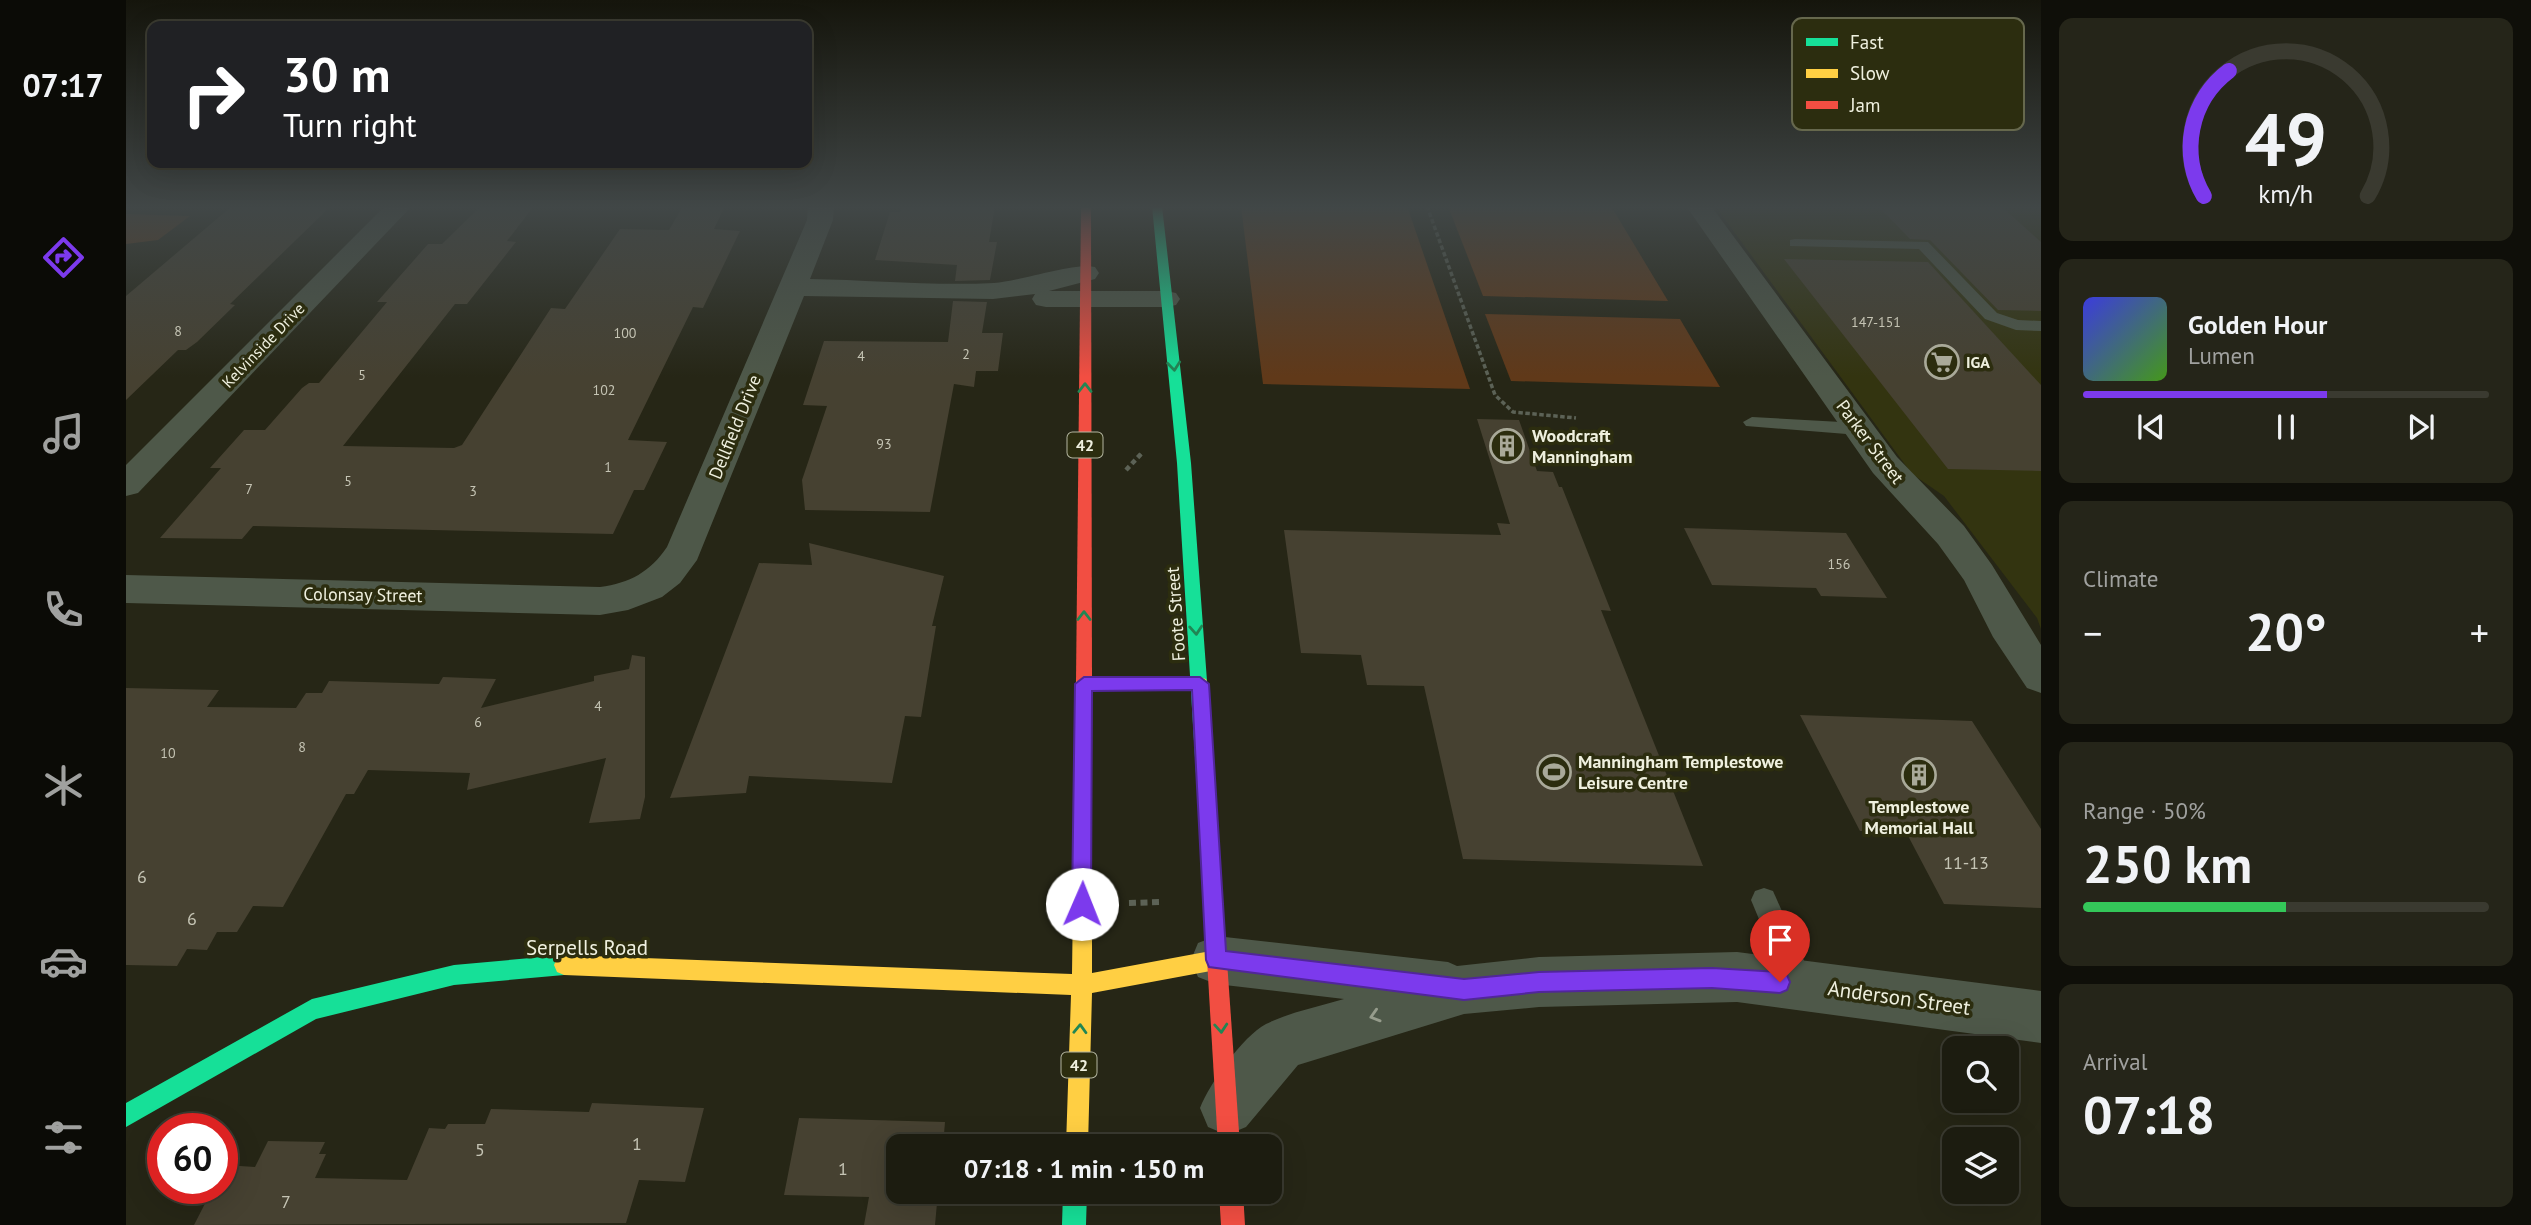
<!DOCTYPE html>
<html lang="en">
<head>
<meta charset="utf-8">
<style>
	body { margin:0; font-family:"PT Sans",sans-serif; background:#252519; color:#f1f3f6; height:100vh; display:flex; flex-direction:column; font-size:26px; white-space:nowrap }
	* { box-sizing:border-box; margin:0 }
	p { font-size:23px; color:#a0a19f }
	.icon { flex:none; width:38px; height:38px; fill:none; stroke:currentColor; stroke-width:2; stroke-linecap:round; stroke-linejoin:round }
	.map { position:relative; flex:1; overflow:hidden }
	.panel { display:flex; flex-direction:column; gap:18px; padding:18px; background:#0f0f09; width:490px }
	.panel>* { flex:none }
	.top-card { position:absolute; left:21px; top:21px; width:665px; height:147px; border-radius:14px; box-shadow:0 7px 28px #0002,0 0 0 2px #3a3a30; background:#202124; color:#fff; overflow:hidden }
	.tools { position:absolute; left:1816px; top:1036px; display:grid; gap:14px }
	.tools a { display:grid; place-items:center; width:77px; height:77px; border-radius:14px; background:#1c1c10; box-shadow:0 7px 28px #0002,0 0 0 2px #3a3a30; font-size:35px }
	.speed { position:absolute; left:21px; top:1113px; display:flex; gap:14px; font-size:35px; font-weight:700; text-align:center }
	.speed>* { display:grid; place-content:center; width:91px; height:91px; border-radius:50%; background:#1c1c10; box-shadow:0 7px 28px #0002,0 0 0 2px #3a3a30; line-height:1 }
	.speed .limit { border:10px solid #d22; background:#fff; color:#111 }
	.pin { position:absolute; display:grid; place-items:center; width:60px; height:60px; color:#fff; margin:-72px -30px; border-radius:50% 50% 50% 0; rotate:-45deg; box-shadow:0 0 7px #0007 }
	.pin .icon { rotate:45deg }
	.me { position:absolute; width:77px; margin:-38px; rotate:1deg; stroke-linejoin:round; filter:drop-shadow(0 0 5px #0008) }
	.turn { display:flex; align-items:center; gap:24px; height:147px; padding:0 21px; font-size:32px }
	.turn .icon { width:91px; height:91px; stroke-width:2.5 }
	.turn b { display:block; font-size:49px; line-height:60px }
	.big { font-size:52px; font-weight:700; line-height:1.1 }
	.panel .card { flex:1; display:flex; flex-direction:column; justify-content:center; gap:10px; min-width:0; padding:0 24px; border-radius:14px; background:#252519 }
	.panel .dial { align-items:center; gap:0 }
	.dial svg { height:182px; overflow:visible; fill:none; stroke:#3a3a30; stroke-width:7; stroke-linecap:round; text-anchor:middle }
	.dial text { fill:#f1f3f6; stroke:none }
	.song { display:flex; align-items:center; gap:21px }
	.cover { width:84px; height:84px; border-radius:10px; background:linear-gradient(135deg,hsl(240 70% 55%),hsl(100 70% 35%)) }
	.played { height:7px; border-radius:4px; background:linear-gradient(90deg,#7c3aed 60%,#3a3a30 60%) }
	.keys { display:flex; justify-content:space-around; direction:ltr }
	.heat { display:flex; justify-content:space-between; align-items:center; font-size:38px; direction:ltr }
	.charge { height:10px; border-radius:5px; background:linear-gradient(90deg,#34c759 50%,#3a3a30 0) }
	.trip { position:absolute; left:760px; top:1134px; width:396px; height:70px; border-radius:14px; background:#1c1c10; box-shadow:0 7px 28px #0002,0 0 0 2px #3a3a30; font-weight:700; line-height:70px; text-align:center }
	main { display:flex; flex:1; min-height:0 }
	.tabs { display:flex; flex-direction:column; width:126px; justify-content:space-around; align-items:center; background:#0b0b06; color:#a0a19f }
	.tabs .icon { width:49px; height:49px }
	.tabs .selected { color:#7c3aed }
	.tabs b { font-size:32px; color:#f1f3f6 }
	.map>svg:first-child { display:block }
	.built { fill:#333410 }
	.green { fill:#603919 }
	.building { fill:#464131 }
	.lines { fill:none; stroke-linecap:round; stroke-linejoin:round }
	.path-far2 { stroke:#5c6256; stroke-width:3.5; stroke-dasharray:4.5 2.5; stroke-linecap:butt }
	.path-far1 { stroke:#5c6256; stroke-width:4.5; stroke-dasharray:5 3.5; stroke-linecap:butt }
	.path { stroke:#5c6256; stroke-width:6; stroke-dasharray:7 4.5; stroke-linecap:butt }
	.lane { fill:#4e5849; fill-rule:evenodd }
	.street { fill:#4e5849; fill-rule:evenodd }
	.fast { fill:#16e098; fill-rule:evenodd }
	.slow { fill:#ffcf43; fill-rule:evenodd }
	.jam { fill:#f24e42; fill-rule:evenodd }
	.oneway { stroke:#218654 }
	.oneway2 { stroke:#969c8c }
	.route { fill:#7c3aed; stroke:#51269a; stroke-width:2 }
	.labels { text-anchor:middle; stroke-width:7; stroke-linejoin:round; paint-order:stroke }
	.number-label { font-size:14px; fill:#c5c4b4 }
	.far-street-label { font-size:16px; fill:#eff0df; stroke:#2c2d0f }
	.far-poi-label { font-size:16px; font-weight:bold; fill:#eff0df; stroke:#2c2d0f; text-anchor:start }
	.shield { fill:#2c2d0f; stroke:#b4b6a1; stroke-width:2 }
	.shield-label { font-size:16px; font-weight:bold; fill:#eff0df }
	.street-label { font-size:18px; fill:#eff0df; stroke:#2c2d0f }
	.poi-label { font-size:18px; font-weight:bold; fill:#eff0df; stroke:#2c2d0f; text-anchor:start }
	.near-number-label { font-size:18px; fill:#c5c4b4 }
	.near-street-label { font-size:21px; fill:#eff0df; stroke:#2c2d0f }
	.key { fill:#2c2d0f; stroke:#66684d; stroke-width:2 }
	.key-label { font-size:19px; fill:#eff0df }
</style>
</head>
<body>
<main>
<nav class="tabs">
<b>07:17</b>
<svg class="icon selected" aria-label="directions" viewBox="0 0 24 24"><path d="M12 3l9 9-9 9-9-9zM9 14v-3h6M13 9l2 2-2 2"/></svg>
<svg class="icon" aria-label="music" viewBox="0 0 24 24"><path d="M9 18V5l10-2v13"/><circle cx="6" cy="18" r="3"/><circle cx="16" cy="16" r="3"/></svg>
<svg class="icon" aria-label="phone" viewBox="0 0 24 24"><path d="M5 4h4l2 5-3 2q2 4 5 5l2-3 5 2v4C11 20 4 13 5 4z"/></svg>
<svg class="icon" aria-label="climate" viewBox="0 0 24 24"><path d="M12 3v18M4 7l16 10M4 17L20 7"/></svg>
<svg class="icon" aria-label="car" viewBox="0 0 24 24"><path d="M5 17H2v-5l4-1 3-4h7l3 4 3 1v5h-3M9 17h6M6 11h13"/><circle cx="7" cy="17" r="2"/><circle cx="17" cy="17" r="2"/></svg>
<svg class="icon" aria-label="filters" viewBox="0 0 24 24"><path d="M4 7h16M4 17h16"/><circle cx="9" cy="7" r="2"/><circle cx="15" cy="17" r="2"/></svg>
</nav>
<div class="map">
<svg width="1915" height="1225" viewBox="0 0 1915 1225">
	<rect width="100%" height="100%" fill="#262616"/>
	<path class="built" d="M1589 206H1915V629L1911 618 1818 496 1786 474Z"/>
	<g class="green">
		<path d="M1115 206H1281L1344 389 1137 384Z"/>
		<path d="M1322 206H1485L1542 301 1357 296Z"/>
		<path d="M0 214 64 216 32 240 0 244Z"/>
		<path d="M1359 314 1554 319 1594 387 1385 381Z"/>
	</g>
	<g class="building">
		<path d="M106 206H205L104 304 109 305 71 342 60 350H52L0 400V296Z"/>
		<path d="M355 206H408L381 241 390 242 341 304H329L217 446 328 448 336 445 425 308 439 309 494 229 543 230 557 206H599L588 229 614 231 577 308 567 307 502 440 541 442 518 490H508L487 534 127 526 116 539 34 538 95 468H84L118 430H139L176 388 183 383H193L261 302H251L288 260 302 244H316Z"/>
		<path d="M776 206H869L863 242H871L864 280 829 281 831 265 749 260 764 212H774Z"/>
		<path d="M1752 206H1875L1915 242V311L1872 310 1804 240 1784 239Z"/>
		<path d="M1658 259 1802 262 1915 385V471L1822 469Z"/>
		<path d="M827 301 861 302 856 333H877L872 371H850L848 387 828 384 804 512 679 510 676 480 701 406 677 405 698 341 822 342Z"/>
		<path d="M1351 419 1393 420 1411 471 1427 472 1433 487H1436L1485 611 1475 610 1577 866 1337 859 1298 686 1241 685 1235 655 1175 653 1158 530 1375 535 1371 523 1384 524Z"/>
		<path d="M1558 528 1720 533 1761 598 1695 596 1690 588 1586 585Z"/>
		<path d="M683 543 818 576 806 626H810L795 717 779 716 766 783 623 776 620 793 544 798 633 563 686 565Z"/>
		<path d="M506 655 519 657V797L514 819 463 823 480 758 341 790 344 773 242 770 228 794H220L157 907 127 906 111 932H91L81 950 61 949 51 966 0 965V688L93 690 81 707 170 708 180 693H196L203 681 313 684 317 677 370 679 355 708 468 681V676L503 669Z"/>
		<path d="M1674 715 1846 721 1915 829V908L1818 904 1780 832 1734 831Z"/>
		<path d="M466 1103 578 1108 559 1182 513 1180 500 1223 68 1225 87 1188H96L99 1165 129 1167 142 1141 199 1142 193 1154H200L189 1178 281 1180 303 1128 319 1129 322 1124H359L365 1109 463 1112Z"/>
		<path d="M673 1118 819 1122 817 1146H772V1192H812L809 1225H738L743 1197 658 1195Z"/>
	</g>
	<g class="lines">
		<g class="path-far2">
			<path d="M1301 206 1369 395 1387 412 1450 418"/>
			<path d="M1013 456 1015 454"/>
		</g>
		<path class="path-far1" d="M1000 470 1015 454"/>
		<path class="path" d="M1003 903 1036 902"/>
		<g class="lane">
			<path d="M1669 239 1802 242 1871 313 1892 320 1915 321V331L1890 330 1859 319 1793 249 1664 246V240Z"/>
			<path d="M1626 417 1733 423 1742 429 1733 435 1620 426 1617 422Z"/>
			<path d="M1638 888 1647 891 1688 983 1684 993 1674 997 1664 993 1625 900 1629 891Z"/>
		</g>
		<g class="street">
			<path d="M259 206H286L12 493 0 496V465Z"/>
			<path d="M682 206H708L707 220 684 279C745 280 807 286 868 283 894 281 950 262 969 267L973 273 969 279 923 291H1040L1050 293 1054 299 1050 305 1040 307H920L910 305 906 299 909 294 867 299 678 296 571 560 554 583 536 597 502 610 474 615 0 603V575L474 587C504 583 524 572 541 547L681 220Z"/>
			<path d="M1560 206H1585L1771 457 1838 526 1866 565 1915 645V693L1901 688 1867 637 1838 580 1812 544 1747 473Z"/>
			<path d="M1090 936 1322 962 1331 966 1413 957 1611 952 1915 991V1043L1611 1002 1413 1007 1338 1014 1172 1065 1120 1127 1101 1135 1082 1127 1074 1108C1084 1083 1116 1037 1140 1024 1164 1012 1192 1007 1218 999L1090 984 1072 977 1065 960 1072 943Z"/>
		</g>
		<g class="fast">
			<path d="M1026 206H1036L1065 463 1089 790 1086 795 1080 798 1074 795 1071 790 1051 463Z"/>
			<path d="M438 955 445 958 448 965 445 972 438 975 328 985 190 1019 0 1127V1103L186 999 328 965Z"/>
			<path d="M937 1192H961L960 1225H936Z"/>
		</g>
		<path class="slow" d="M958 673 965 677H1074L1080 679 1082 684 1080 689 1074 691H966V973L1090 950 1097 953 1100 960 1097 967 1090 970 966 993 962 1146H940L945 995 438 975 431 972 428 965 431 958 438 955 946 974 950 680 952 675Z"/>
		<g class="jam">
			<path d="M955 206H965L966 680 964 685H952L950 680Z"/>
			<path d="M1080 782 1086 785 1089 790 1114 1146H1092L1071 790 1074 785Z"/>
			<path d="M1093 1192H1117L1119 1225H1095Z"/>
		</g>
	</g>
	<defs><path id="oneway-chevron" d="M-2-3.5L2.5 0L-2 3.5" fill="none" stroke-width="1.6" stroke-linecap="round" stroke-linejoin="round" transform="scale(1.75)"/></defs>
	<g class="oneway">
		<use href="#oneway-chevron" transform="translate(1048 366) rotate(84)"/>
		<use href="#oneway-chevron" transform="translate(959 388) rotate(-90)"/>
		<use href="#oneway-chevron" transform="translate(958 616) rotate(-90)"/>
		<use href="#oneway-chevron" transform="translate(1070 630) rotate(86)"/>
		<use href="#oneway-chevron" transform="translate(1095 1028) rotate(86)"/>
		<use href="#oneway-chevron" transform="translate(954 1029) rotate(-88)"/>
	</g>
	<use class="oneway2" href="#oneway-chevron" transform="translate(1249 1016) rotate(163)"/>
	<linearGradient id="sky" x2="0" y2="1"><stop stop-color="#15150c"/><stop offset="0.55" stop-color="#414747"/><stop offset="1" stop-color="#414747" stop-opacity="0"/></linearGradient>
	<rect width="1915" height="377" fill="url(#sky)"/>
	<path class="route" d="M958 677H1074L1083 684 1100 951 1338 979 1413 972 1586 968 1654 972 1661 975 1664 982 1661 990 1654 993 1586 988 1413 992 1338 1000 1083 967 1080 960 1066 690 966 691 965 904 963 911 956 913 948 911 946 904 949 684Z"/>
	<defs>
		<g id="supermarket-ring" transform="scale(1.75)"><circle r="9.5" fill="#2c2d0f" stroke="#a9a999" stroke-width="1.5"/><path d="M-6-5.5h2.5l.6 2H6L4.5 2H-2.5L-4.4-4H-6ZM-1.5 3.2a1.3 1.3 0 1 0 .1 0ZM3 3.2a1.3 1.3 0 1 0 .1 0Z" fill="#a9a999"/></g>
		<g id="building-ring" transform="scale(1.75)"><circle r="9.5" fill="#2c2d0f" stroke="#a9a999" stroke-width="1.5"/><path d="M-4-6H4V6H1V3H-1V6H-4ZM-2.5-4.3h1.7v1.8h-1.7ZM.8-4.3h1.7v1.8H.8ZM-2.5-1h1.7V.8h-1.7ZM.8-1h1.7V.8H.8Z" fill="#a9a999"/></g>
		<g id="stadium-ring" transform="scale(1.75)"><circle r="9.5" fill="#2c2d0f" stroke="#a9a999" stroke-width="1.5"/><path d="M0-5a6.5 5 0 1 0 0 10a6.5 5 0 1 0 0-10ZM-3.5-1.8h7v3.6h-7Z" fill="#a9a999"/></g>
	</defs>
	<g fill-rule="evenodd">
		<use href="#supermarket-ring" x="1816" y="362"/>
		<use href="#building-ring" x="1381" y="446"/>
		<use href="#stadium-ring" x="1428" y="772"/>
		<use href="#building-ring" x="1793" y="775"/>
	</g>
	<g class="labels">
		<g class="number-label">
			<text x="1750" y="327">147-151</text>
			<text x="52" y="336">8</text>
			<text x="499" y="338">100</text>
			<text x="840" y="359">2</text>
			<text x="735" y="361">4</text>
			<text x="236" y="380">5</text>
			<text x="478" y="395">102</text>
			<text x="758" y="449">93</text>
			<text x="482" y="472">1</text>
			<text x="222" y="486">5</text>
			<text x="123" y="494">7</text>
			<text x="347" y="496">3</text>
			<text x="1713" y="569">156</text>
			<text x="472" y="711">4</text>
			<text x="352" y="727">6</text>
			<text x="176" y="752">8</text>
			<text x="42" y="758">10</text>
		</g>
		<g class="far-street-label">
			<text transform="translate(137 345) rotate(-46)" y="6">Kelvinside Drive</text>
		</g>
		<g class="far-poi-label">
			<text x="1840" y="368">IGA</text>
		</g>
		<g class="shield">
			<rect x="941.5" y="432.5" width="35" height="25" rx="5"/>
			<rect x="935.5" y="1052.5" width="35" height="25" rx="5"/>
		</g>
		<g class="shield-label">
			<text x="959" y="451">42</text>
			<text x="953" y="1071">42</text>
		</g>
		<g class="street-label">
			<text transform="translate(609 427) rotate(-68)" y="6">Dellfield Drive</text>
			<text transform="translate(1744 442) rotate(53)" y="6">Parker Street</text>
			<text transform="translate(237 595) rotate(1)" y="6">Colonsay Street</text>
			<text transform="translate(1050 614) rotate(-94)" y="6">Foote Street</text>
		</g>
		<g class="poi-label">
			<text x="1406" y="442">Woodcraft<tspan x="1406" dy="21">Manningham</tspan></text>
			<text x="1452" y="768">Manningham Templestowe<tspan x="1452" dy="21">Leisure Centre</tspan></text>
			<text x="1793" y="813" text-anchor="middle">Templestowe<tspan x="1793" dy="21">Memorial Hall</tspan></text>
		</g>
		<g class="near-number-label">
			<text x="1840" y="869">11-13</text>
			<text x="16" y="883">6</text>
			<text x="66" y="925">6</text>
			<text x="511" y="1150">1</text>
			<text x="354" y="1156">5</text>
			<text x="717" y="1175">1</text>
			<text x="160" y="1208">7</text>
		</g>
		<g class="near-street-label">
			<text x="461" y="955">Serpells Road</text>
			<text transform="translate(1773 998) rotate(8)" y="7">Anderson Street</text>
		</g>
	</g>
	<rect x="1666" y="18" width="232" height="112" rx="10" class="key"/>
	<rect x="1680" y="38" width="32" height="8" fill="#16e098"/>
	<rect x="1680" y="69" width="32" height="9" fill="#ffcf43"/>
	<rect x="1680" y="101" width="32" height="8" fill="#f24e42"/>
	<g class="key-label">
		<text x="1724" y="49">Fast</text>
		<text x="1724" y="80">Slow</text>
		<text x="1724" y="112">Jam</text>
	</g>
</svg>
<div class="tools">
<a><svg class="icon" aria-label="search" viewBox="0 0 24 24"><circle cx="10" cy="10" r="6"/><path d="M15 15l6 6"/></svg></a>
<a><svg class="icon" aria-label="layers" viewBox="0 0 24 24"><path d="M12 4l9 5-9 5-9-5zM3 14l9 5 9-5"/></svg></a>
</div>
<div class="speed"><div class="limit">60</div></div>
<div class="pin" style="left:1654px;top:982px;background:#d93025"><svg class="icon" aria-label="arrive" viewBox="0 0 24 24"><path d="M6 21V4h12l-3 4 3 4H6"/></svg></div>
<svg class="me" style="left:956px;top:904px" viewBox="-20 -20 40 40"><circle r="19" fill="#fff"/><path d="M0-13L10 11 0 6-10 11z" fill="#7c3aed"/></svg>
<div class="trip">07:18 · 1 min · 150 m</div>
<div class="top-card">
<div class="turn"><svg class="icon" aria-label="right" viewBox="0 0 24 24"><path d="M7 20v-9h11M14 6l5 5-5 5"/></svg><div><b>30 m</b>Turn right</div></div>
</div>
</div>
<section class="panel">
<div class="card dial"><svg viewBox="0 0 100 80">
<path d="M14 69A42 42 0 1 1 86 69"/>
<path d="M14 69A42 42 0 0 1 25 14" stroke="#7c3aed"/>
<text x="50" y="56" font-size="32" font-weight="700">49</text>
<text x="50" y="72" font-size="11">km/h</text>
</svg></div>
<div class="card">
<div class="song"><i class="cover"></i><div><b>Golden Hour</b><p>Lumen</p></div></div>
<div class="played"></div>
<div class="keys"><svg class="icon" aria-label="previous" viewBox="0 0 24 24"><path d="M18 5L8 12l10 7zM5 5v14"/></svg><svg class="icon" aria-label="pause" viewBox="0 0 24 24"><path d="M8 5v14M16 5v14"/></svg><svg class="icon" aria-label="next" viewBox="0 0 24 24"><path d="M6 5l10 7-10 7zM19 5v14"/></svg></div>
</div>
<div class="card"><p>Climate</p>
<div class="heat"><a>−</a><b class="big">20°</b><a>+</a></div>
</div>
<div class="card"><p>Range · 50%</p><b class="big">250 km</b><div class="charge"></div></div>
<div class="card"><p>Arrival</p><b class="big">07:18</b></div>
</section>
</main>
</body>
</html>
